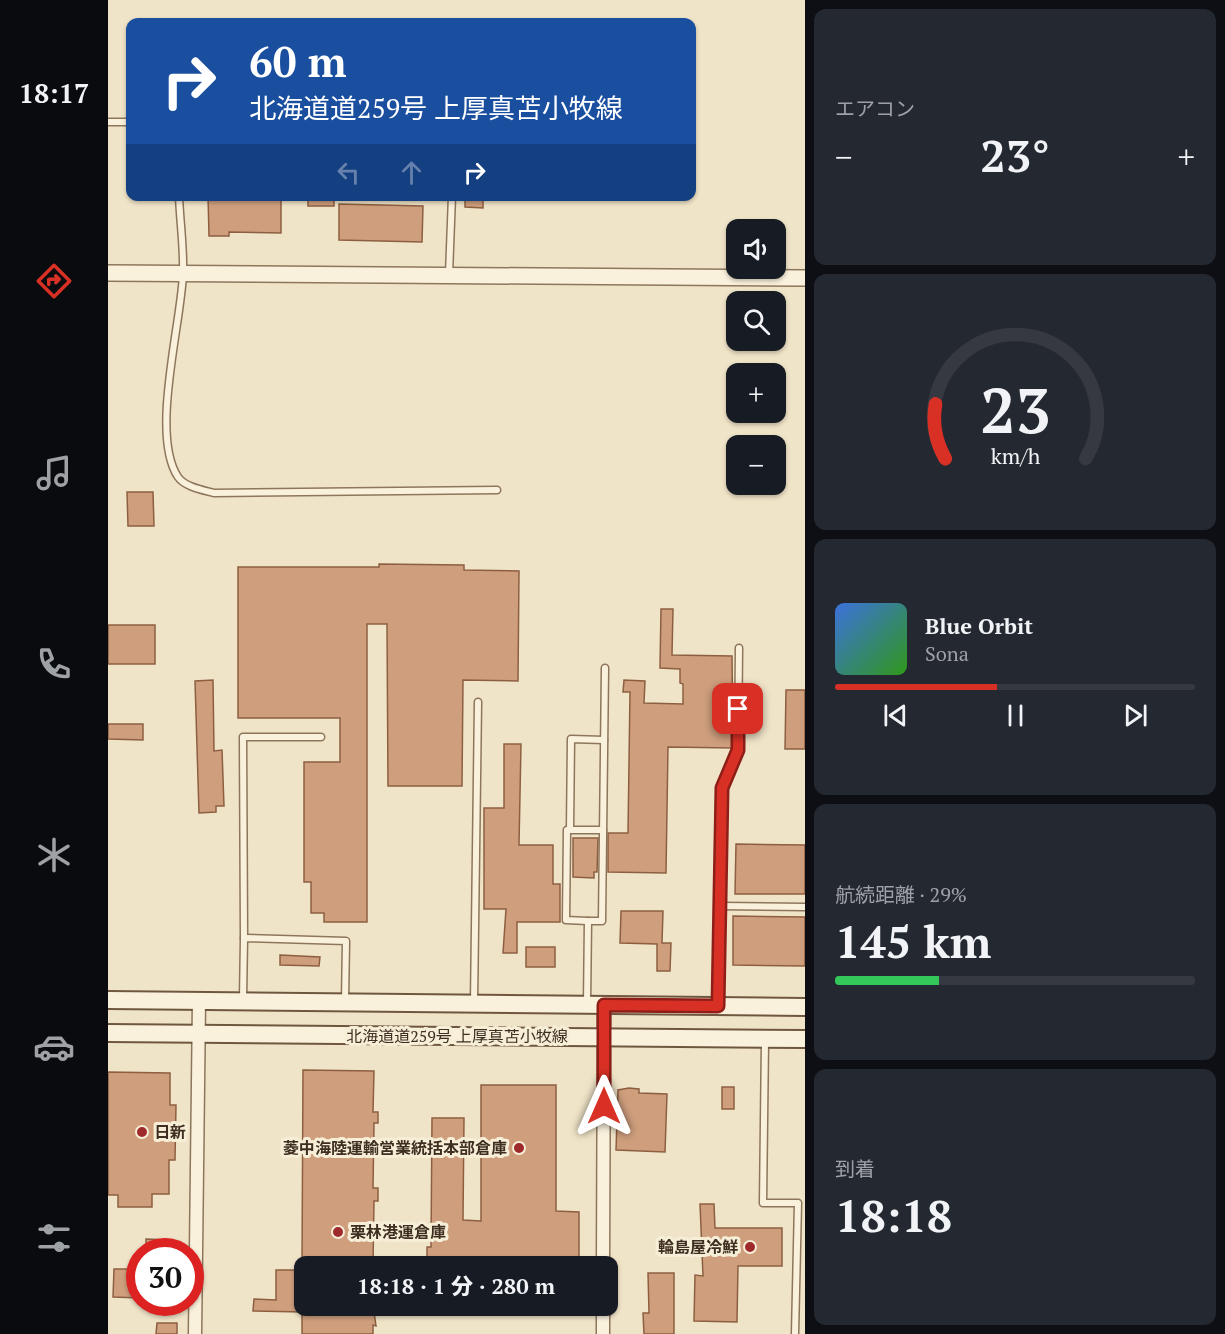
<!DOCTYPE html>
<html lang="ja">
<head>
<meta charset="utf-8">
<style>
	body { margin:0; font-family:"PT Serif","Noto Sans JP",serif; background:#242831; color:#f1f3f6; height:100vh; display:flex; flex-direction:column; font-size:22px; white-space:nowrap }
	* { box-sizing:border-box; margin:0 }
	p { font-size:20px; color:#9ea1a6 }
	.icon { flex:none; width:33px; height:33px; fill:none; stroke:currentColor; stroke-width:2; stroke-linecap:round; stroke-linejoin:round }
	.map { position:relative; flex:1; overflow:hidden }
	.panel { display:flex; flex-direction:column; gap:9px; padding:9px; background:#0d0f14; width:420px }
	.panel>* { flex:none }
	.hud { position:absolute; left:18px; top:18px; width:570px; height:183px; border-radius:12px; box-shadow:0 2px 4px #0004; background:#1a4fa0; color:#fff; overflow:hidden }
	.fabs { position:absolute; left:618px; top:219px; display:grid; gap:12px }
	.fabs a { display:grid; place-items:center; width:60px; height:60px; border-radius:12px; background:#171b24; box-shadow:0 2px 4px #0004; font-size:30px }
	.speed { position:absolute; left:18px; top:1238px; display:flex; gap:12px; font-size:30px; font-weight:700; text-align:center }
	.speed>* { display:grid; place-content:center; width:78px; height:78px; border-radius:50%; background:#171b24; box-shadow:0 2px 4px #0004; line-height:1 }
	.speed .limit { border:9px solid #d22; background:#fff; color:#111 }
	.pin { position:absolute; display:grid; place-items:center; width:51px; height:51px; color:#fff; margin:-26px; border-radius:12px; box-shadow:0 3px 9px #0006 }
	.me { position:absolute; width:66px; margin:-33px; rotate:0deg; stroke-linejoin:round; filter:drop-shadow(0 0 4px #0008) }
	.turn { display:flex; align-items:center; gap:21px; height:126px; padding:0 24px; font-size:27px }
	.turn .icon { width:78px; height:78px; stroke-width:2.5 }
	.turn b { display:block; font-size:42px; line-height:51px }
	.lanes { display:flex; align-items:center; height:57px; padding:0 24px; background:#0003; justify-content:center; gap:30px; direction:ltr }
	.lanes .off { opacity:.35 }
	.big { font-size:45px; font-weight:800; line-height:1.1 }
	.panel .widget { flex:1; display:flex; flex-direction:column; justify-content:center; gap:9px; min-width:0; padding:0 21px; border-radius:12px; background:#242831 }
	.panel .dial { align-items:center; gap:0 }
	.dial svg { height:156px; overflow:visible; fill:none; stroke:#363941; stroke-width:7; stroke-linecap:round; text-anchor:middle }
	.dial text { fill:#f1f3f6; stroke:none }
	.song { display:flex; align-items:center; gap:18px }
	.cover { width:72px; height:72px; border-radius:9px; background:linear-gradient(135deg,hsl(220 70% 55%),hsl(110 70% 35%)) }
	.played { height:6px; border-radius:3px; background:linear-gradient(90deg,#d93025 45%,#363941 45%) }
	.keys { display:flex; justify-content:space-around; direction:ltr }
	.heat { display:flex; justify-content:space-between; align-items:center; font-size:33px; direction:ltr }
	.charge { height:9px; border-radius:4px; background:linear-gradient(90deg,#34c759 29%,#363941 0) }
	.trip { position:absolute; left:186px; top:1256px; width:324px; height:60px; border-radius:12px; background:#171b24; box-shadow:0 2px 4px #0004; font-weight:800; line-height:60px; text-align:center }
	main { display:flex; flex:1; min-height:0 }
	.tab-bar { display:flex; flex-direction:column; width:108px; justify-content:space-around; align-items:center; background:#090b0e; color:#9ea1a6 }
	.tab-bar .icon { width:42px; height:42px }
	.tab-bar .on { color:#d93025 }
	.tab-bar b { font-size:27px; color:#f1f3f6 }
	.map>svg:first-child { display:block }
	.building { fill:#cf9f7d; stroke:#8d5f41; stroke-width:1.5 }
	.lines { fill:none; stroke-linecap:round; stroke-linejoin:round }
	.service-casing { stroke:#8d765c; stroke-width:9 }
	.minor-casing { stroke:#8d765c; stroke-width:15 }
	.tertiary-casing { stroke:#8d765c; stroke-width:18 }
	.secondary-casing { stroke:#6f573f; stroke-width:20 }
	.service { stroke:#faf1dc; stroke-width:6 }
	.minor { stroke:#faf1dc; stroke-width:12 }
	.tertiary { stroke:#faf1dc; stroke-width:15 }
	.secondary { stroke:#faf1dc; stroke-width:16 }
	.route-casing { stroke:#8d1f18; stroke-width:15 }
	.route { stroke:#d93025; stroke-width:10 }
	.poi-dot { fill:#9e2a2b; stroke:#f7eed8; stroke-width:2 }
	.labels { text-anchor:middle; stroke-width:6; stroke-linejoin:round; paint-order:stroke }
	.street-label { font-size:16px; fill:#3d2e20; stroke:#f7eed8 }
	.poi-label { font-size:16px; font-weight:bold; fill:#3d2e20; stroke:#f7eed8; text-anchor:start }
</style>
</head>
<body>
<main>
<nav class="tab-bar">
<b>18:17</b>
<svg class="icon on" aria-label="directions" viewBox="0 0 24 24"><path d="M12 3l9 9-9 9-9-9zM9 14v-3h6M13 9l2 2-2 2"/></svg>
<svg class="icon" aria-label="music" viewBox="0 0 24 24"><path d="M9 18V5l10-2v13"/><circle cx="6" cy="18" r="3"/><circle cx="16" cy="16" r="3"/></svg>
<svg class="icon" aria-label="phone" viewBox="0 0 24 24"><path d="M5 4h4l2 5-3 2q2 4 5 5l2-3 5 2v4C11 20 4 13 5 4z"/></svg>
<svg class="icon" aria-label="climate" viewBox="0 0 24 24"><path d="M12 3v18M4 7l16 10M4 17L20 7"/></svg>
<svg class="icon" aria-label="car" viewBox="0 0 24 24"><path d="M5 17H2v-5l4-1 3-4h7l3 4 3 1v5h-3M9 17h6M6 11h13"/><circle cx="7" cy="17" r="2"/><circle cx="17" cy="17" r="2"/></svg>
<svg class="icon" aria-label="filters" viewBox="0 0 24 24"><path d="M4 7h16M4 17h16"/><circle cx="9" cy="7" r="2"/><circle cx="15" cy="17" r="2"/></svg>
</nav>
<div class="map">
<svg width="697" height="1334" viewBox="0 0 697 1334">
	<rect width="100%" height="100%" fill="#f0e4c8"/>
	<g class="building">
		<path d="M100 196H173V233L121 232V236H101Z"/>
		<rect x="200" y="196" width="26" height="10"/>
		<path d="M357 196H375V208L357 207Z"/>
		<path d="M231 204 315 206 314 242 231 240Z"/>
		<path d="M19 492H45L46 526H20Z"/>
		<path d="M271 564 356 565V570L411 571 410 681 355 680 354 786H280L279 624H259V922H216V913H203V882H196V762H232V718H130V567H271Z"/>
		<path d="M553 609H565L564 655 624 656 625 748 560 747 558 873 500 872V833H520L522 692H515L516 680 537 681 536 703 575 704V684L572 683V669L552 668Z"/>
		<rect x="0" y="625" width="47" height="39"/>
		<path d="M105 680 106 751 114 750 116 806H108V812L91 813 87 681Z"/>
		<path d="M678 690H697V749H677Z"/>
		<path d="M0 724H35V740L0 739Z"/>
		<path d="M396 744H413L411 845H445V884H452V922H409V953H395L398 909H376V808H396Z"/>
		<path d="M465 838H490L489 872H486V878L465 877Z"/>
		<path d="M628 844 697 845V894H627Z"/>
		<path d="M513 911H555L554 943H563L562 971H549V944L512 943Z"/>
		<path d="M625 916 697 917V966L625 965Z"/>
		<rect x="418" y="947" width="29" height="20"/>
		<path d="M172 955 212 957 211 966 172 965Z"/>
		<path d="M195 1070 266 1071 265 1112H270V1123H266L265 1188H270V1201H266L265 1266H194Z"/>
		<path d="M0 1072 62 1073V1105H68L67 1160H61V1194H44V1207H10V1195H0Z"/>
		<path d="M373 1085H448V1211L471 1212V1266H319V1247H323L324 1118H356L355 1220 373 1221Z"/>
		<rect x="614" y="1087" width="12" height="22"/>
		<path d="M521 1088 531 1089V1093L559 1094 557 1152 508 1150 510 1090Z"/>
		<path d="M592 1204H606L607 1228H674V1266H630L629 1322 586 1321 587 1275 595 1276Z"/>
		<path d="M38 1239 59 1240V1251H38Z"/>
		<path d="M6 1269H32V1298L5 1297Z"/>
		<path d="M168 1270H196V1305H265L268 1326 265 1325V1334H194V1312L145 1311 146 1299 168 1300Z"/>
		<path d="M540 1273H566V1334H536L535 1313H541Z"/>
		<path d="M49 1323H69V1334H48Z"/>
	</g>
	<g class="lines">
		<g class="service-casing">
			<g id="service">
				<path d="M0 122H22"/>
				<path d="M71 196C72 222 76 249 75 274 73 325 42 435 70 477 77 487 95 490 106 493L389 490"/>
				<path d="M341 274 344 196"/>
				<path d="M462 830H459L458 920 480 921"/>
				<path d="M495 830H462L463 739 496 740"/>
				<path d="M612 906 697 907"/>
				<path d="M136 938 135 737H213"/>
				<path d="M135 999 136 938 238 941 237 1002"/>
				<path d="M366 1003 370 702"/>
				<path d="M479 1004 480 921H494L497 668"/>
				<path d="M610 1005 614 788 630 750 631 648"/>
				<path d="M657 1040 655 1203H690L687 1334"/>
			</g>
		</g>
		<g class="minor-casing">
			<g id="minor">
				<path d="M495 1266 496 1005"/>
				<path d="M87 1334 91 1001"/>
				<path d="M495 1334V1305"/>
			</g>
		</g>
		<g class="tertiary-casing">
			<path id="tertiary" d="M0 273 697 278"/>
		</g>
		<g class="secondary-casing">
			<g id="secondary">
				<path d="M0 1000 697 1007"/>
				<path d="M0 1033 697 1039"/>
			</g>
		</g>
		<use href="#service" class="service"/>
		<use href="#minor" class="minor"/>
		<use href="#tertiary" class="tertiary"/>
		<use href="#secondary" class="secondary"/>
	</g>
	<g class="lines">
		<g class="route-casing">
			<path id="route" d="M496 1106V1005L610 1006 614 788 630 750V709"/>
		</g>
		<use href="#route" class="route"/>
	</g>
	<g class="poi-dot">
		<circle cx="34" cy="1132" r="6"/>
		<circle cx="411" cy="1148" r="6"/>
		<circle cx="230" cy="1232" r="6"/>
		<circle cx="642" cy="1247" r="6"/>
	</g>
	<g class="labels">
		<g class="street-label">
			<text x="349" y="1042">北海道道259号 上厚真苫小牧線</text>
		</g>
		<g class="poi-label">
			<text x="46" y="1138">日新</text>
			<text x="399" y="1154" text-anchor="end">菱中海陸運輸営業統括本部倉庫</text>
			<text x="242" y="1238">栗林港運倉庫</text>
			<text x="630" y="1253" text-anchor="end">輪島屋冷鮮</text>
		</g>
	</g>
</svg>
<div class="fabs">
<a><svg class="icon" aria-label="sound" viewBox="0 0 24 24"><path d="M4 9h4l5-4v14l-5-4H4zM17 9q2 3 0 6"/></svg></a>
<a><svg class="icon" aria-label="search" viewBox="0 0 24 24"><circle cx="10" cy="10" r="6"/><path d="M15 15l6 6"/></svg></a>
<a>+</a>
<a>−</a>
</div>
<div class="speed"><div class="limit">30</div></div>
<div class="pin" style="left:630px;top:709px;background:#d93025"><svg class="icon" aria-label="arrive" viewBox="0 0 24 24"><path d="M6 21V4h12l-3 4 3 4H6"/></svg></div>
<svg class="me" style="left:496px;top:1106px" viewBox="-20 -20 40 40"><path d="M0-17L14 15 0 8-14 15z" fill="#d93025" stroke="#fff" stroke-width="4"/></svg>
<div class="trip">18:18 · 1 分 · 280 m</div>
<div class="hud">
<div class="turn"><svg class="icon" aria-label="right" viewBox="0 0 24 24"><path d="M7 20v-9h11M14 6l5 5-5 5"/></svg><div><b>60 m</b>北海道道259号 上厚真苫小牧線</div></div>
<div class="lanes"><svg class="icon off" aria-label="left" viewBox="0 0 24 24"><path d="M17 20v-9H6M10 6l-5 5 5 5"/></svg><svg class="icon off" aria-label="ahead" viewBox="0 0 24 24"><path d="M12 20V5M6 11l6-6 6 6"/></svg><svg class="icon" aria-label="right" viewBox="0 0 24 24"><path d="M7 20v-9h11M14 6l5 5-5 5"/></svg></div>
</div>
</div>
<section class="panel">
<div class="widget"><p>エアコン</p>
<div class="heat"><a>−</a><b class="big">23°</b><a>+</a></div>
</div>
<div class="widget dial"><svg viewBox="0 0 100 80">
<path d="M14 69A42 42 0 1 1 86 69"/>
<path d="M14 69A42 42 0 0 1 9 41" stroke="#d93025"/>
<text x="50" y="56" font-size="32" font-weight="700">23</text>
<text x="50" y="72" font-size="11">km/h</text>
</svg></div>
<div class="widget">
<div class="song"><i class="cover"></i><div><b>Blue Orbit</b><p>Sona</p></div></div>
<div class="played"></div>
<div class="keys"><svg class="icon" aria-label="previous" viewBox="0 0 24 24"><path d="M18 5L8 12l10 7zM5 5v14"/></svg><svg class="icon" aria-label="pause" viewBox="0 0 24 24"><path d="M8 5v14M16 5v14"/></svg><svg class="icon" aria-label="next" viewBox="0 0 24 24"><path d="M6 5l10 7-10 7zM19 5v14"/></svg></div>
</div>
<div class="widget"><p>航続距離 · 29%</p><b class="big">145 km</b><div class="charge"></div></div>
<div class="widget"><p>到着</p><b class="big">18:18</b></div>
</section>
</main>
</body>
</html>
